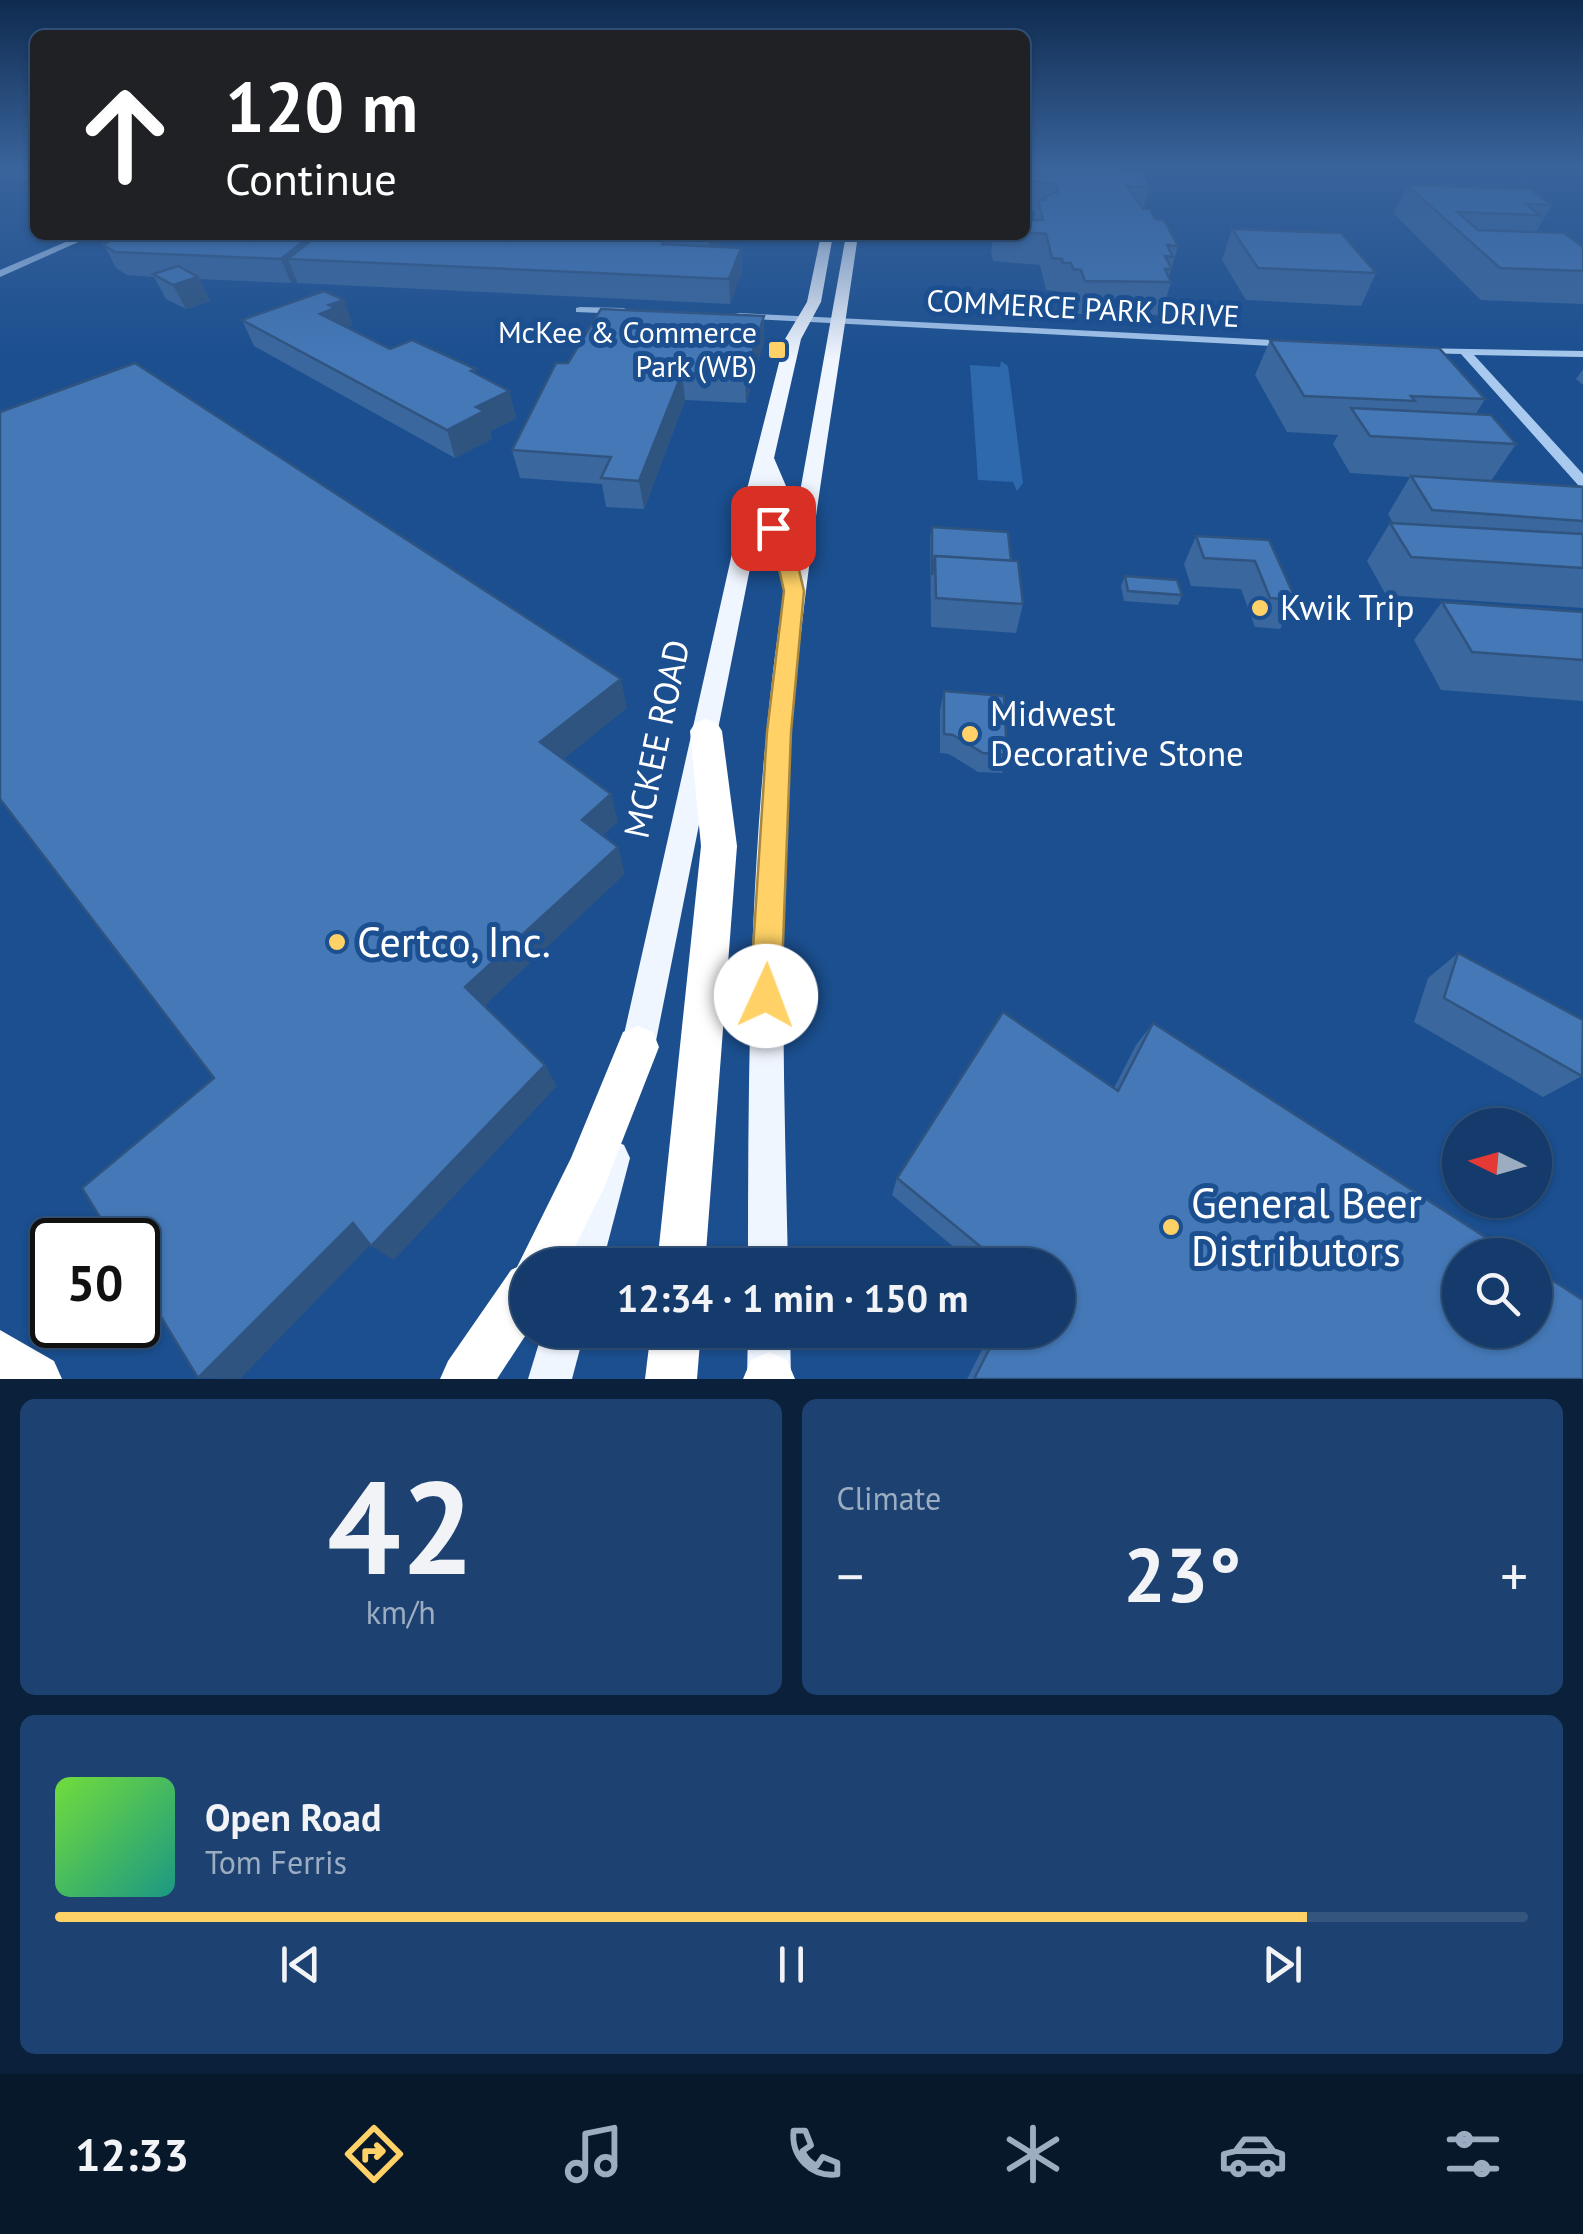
<!DOCTYPE html>
<html lang="en">
<head>
<meta charset="utf-8">
<style>
	body { margin:0; font-family:"PT Sans",sans-serif; background:#1d4271; color:#f1f3f6; height:100vh; display:flex; flex-direction:column; font-size:38px; white-space:nowrap }
	* { box-sizing:border-box; margin:0 }
	p { font-size:32px; color:#9dadc1 }
	.icon { flex:none; width:55px; height:55px; fill:none; stroke:currentColor; stroke-width:2; stroke-linecap:round; stroke-linejoin:round }
	.map { position:relative; height:1379px; overflow:hidden }
	.drawer { display:flex; flex-direction:column; gap:20px; padding:20px; background:#0b203b; flex:1 }
	.drawer>* { flex:none }
	.banner { position:absolute; left:30px; top:30px; width:1000px; height:210px; border-radius:15px; box-shadow:0 2px 8px #0004,0 0 0 2px #33557e; background:#202124; color:#fff; overflow:hidden }
	.needle { width:65px; rotate:275deg }
	.tools { position:absolute; left:1442px; top:1108px; display:grid; gap:20px }
	.tools a { display:grid; place-items:center; width:110px; height:110px; border-radius:50%; background:#143b6b; box-shadow:0 2px 8px #0004,0 0 0 2px #33557e; font-size:50px }
	.speed { position:absolute; left:30px; top:1218px; display:flex; gap:20px; font-size:50px; font-weight:700; text-align:center }
	.speed>* { display:grid; place-content:center; width:130px; height:130px; border-radius:50%; background:#143b6b; box-shadow:0 2px 8px #0004,0 0 0 2px #33557e; line-height:1 }
	.speed .limit { border:5px solid #111; border-radius:15px; background:#fff; color:#111 }
	.pin { position:absolute; display:grid; place-items:center; width:85px; height:85px; color:#fff; margin:-42px; border-radius:20px; box-shadow:0 5px 15px #0006 }
	.me { position:absolute; width:110px; margin:-55px; rotate:2deg; stroke-linejoin:round; filter:drop-shadow(0 0 8px #0008) }
	.turn { display:flex; align-items:center; gap:35px; height:210px; padding:0 30px; font-size:45px }
	.turn .icon { width:130px; height:130px; stroke-width:2.5 }
	.turn b { display:block; font-size:70px; line-height:85px }
	.big { font-size:75px; font-weight:700; line-height:1.1 }
	.drawer .widget { flex:1; display:flex; flex-direction:column; justify-content:center; gap:15px; min-width:0; padding:0 35px; border-radius:15px; background:#1d4271 }
	.drawer .dial { align-items:center; gap:0 }
	.dial b { font-size:130px; line-height:1 }
	.song { display:flex; align-items:center; gap:30px }
	.cover { width:120px; height:120px; border-radius:15px; background:linear-gradient(135deg,hsl(100 70% 55%),hsl(170 70% 35%)) }
	.played { height:10px; border-radius:5px; background:linear-gradient(90deg,#ffd166 85%,#33557e 85%) }
	.keys { display:flex; justify-content:space-around; direction:ltr }
	.heat { display:flex; justify-content:space-between; align-items:center; font-size:55px; direction:ltr }
	.drawer .tiles { flex:1; display:grid; gap:20px; grid-template-columns:1fr 1fr }
	.widget:last-child { grid-column:span 2 }
	.trip { position:absolute; left:510px; top:1248px; width:565px; height:100px; border-radius:50px; background:#143b6b; box-shadow:0 2px 8px #0004,0 0 0 2px #33557e; font-weight:700; line-height:100px; text-align:center }
	.dock { display:flex; height:160px; justify-content:space-around; align-items:center; background:#08182b; color:#9dadc1 }
	.dock .icon { width:70px; height:70px }
	.dock .on { color:#ffd166 }
	.dock b { font-size:45px; color:#f1f3f6 }
	.map>svg:first-child { display:block }
	.green { fill:#2e69ad }
	.lines { fill:none; stroke-linecap:round; stroke-linejoin:round }
	.minor { fill:#a9c9ee; fill-rule:evenodd }
	.major { fill:#f0f6ff; fill-rule:evenodd }
	.highway { fill:#fff; fill-rule:evenodd }
	.wall { fill:#3a679d }
	.shaded-wall { fill:#305480 }
	.building { fill:#4478b7; stroke:#305480; stroke-width:2.5 }
	.route { fill:#ffd166; stroke:#a68842; stroke-width:2.5 }
	.poi-dot { fill:#ffd166; stroke:#1b4f8f; stroke-width:4 }
	.labels { text-anchor:middle; stroke-width:10; stroke-linejoin:round; paint-order:stroke }
	.far-street-label { font-size:30px; fill:#fff; stroke:#1b4f8f }
	.far-poi-label { font-size:30px; fill:#fff; stroke:#1b4f8f; text-anchor:end }
	.poi-label { font-size:35px; fill:#fff; stroke:#1b4f8f; text-anchor:start }
	.street-label { font-size:35px; fill:#fff; stroke:#1b4f8f }
	.near-poi-label { font-size:42px; fill:#fff; stroke:#1b4f8f; text-anchor:start }
</style>
</head>
<body>
<div class="map">
<svg width="1583" height="1379" viewBox="0 0 1583 1379">
	<rect width="100%" height="100%" fill="#1b4f8f"/>
	<path class="green" d="M1001 361 1008 366 1023 483 1017 491 1013 482 978 480 970 365 1000 367Z"/>
	<g class="lines">
		<g class="minor">
			<path d="M82 235H94L0 277V270Z"/>
			<path d="M580 307 624 308 629 311 624 314 576 312V308Z"/>
			<path d="M739 313 1293 341 1299 344 1293 347 735 318V314Z"/>
			<path d="M1415 348 1583 351V357L1474 355 1583 474V486L1578 485 1461 354 1419 353 1415 352Z"/>
		</g>
		<g class="major">
			<path d="M821 235H833L821 302 801 339 774 458 792 500 798 503 846 235H858C835 398 805 561 792 725 778 904 784 1085 788 1265H748C748 1035 750 805 786 578L779 572 771 540 757 533 652 1061 647 1073 635 1078 623 1073 618 1061 742 509 785 339 807 302ZM767 487 777 508 796 516 792 539 783 529 760 521Z"/>
			<path d="M611 1139 624 1145 630 1158 602 1265H562L592 1158 598 1145Z"/>
			<path d="M543 1330H585L572 1379H528Z"/>
			<path d="M748 1330H790L791 1379H747Z"/>
		</g>
		<g class="highway">
			<path d="M706 719 717 723 722 731 737 846 705 1265H657L701 846 690 731 695 723Z"/>
			<path d="M638 1026 653 1032 659 1047 603 1190 566 1265H528L529 1330 497 1379H440L448 1361 511 1270 517 1267 571 1158 623 1032Z"/>
			<path d="M0 1330 54 1361 62 1379H0Z"/>
			<path d="M651 1330H701L697 1379H645Z"/>
			<path d="M769 1352 787 1360 795 1379H743L751 1360Z"/>
		</g>
	</g>
	<g class="wall">
		<path d="M0 167H35V181L0 179Z"/>
		<path d="M1025 167 1122 172 1149 187 1143 209 1178 246 1169 277 1171 282 1161 315 1077 314 1074 302H1066L1064 295H1056L1055 291 1046 290 1040 265 993 261 991 251 994 235H1025V220H1034L1035 211 1025 210Z"/>
		<path d="M1407 185 1552 205 1536 232 1583 247V304L1481 300 1394 214Z"/>
		<path d="M1232 229 1376 273 1361 306 1246 300 1222 260Z"/>
		<path d="M99 235H723L718 247 741 248 742 271 730 304 297 283 296 279 291 283 199 279 210 301 186 309 166 299 154 277 127 275 116 268Z"/>
		<path d="M242 320 353 325 346 327 390 349 478 375 509 391 516 418 490 431 492 439 455 458 254 346Z"/>
		<path d="M1270 340 1485 399 1476 414 1516 444 1491 481 1583 487V608L1386 595 1367 561 1390 523H1393L1388 514 1410 477 1350 473 1333 444 1338 435 1287 432 1255 375Z"/>
		<path d="M764 341 746 403 685 400 644 509 606 507 602 484 520 478 512 450 568 363Z"/>
		<path d="M1583 369V385L1576 379Z"/>
		<path d="M932 527 1011 561 1023 604 1016 633 931 627 930 537Z"/>
		<path d="M1196 536 1269 540 1296 600 1280 629 1255 627 1241 589 1191 586 1184 564Z"/>
		<path d="M1125 576 1182 595 1178 605 1124 601 1121 586Z"/>
		<path d="M1442 602 1583 612V701L1441 690 1414 640Z"/>
		<path d="M944 691 1007 755 1002 773 978 772 949 754 940 753V710Z"/>
		<path d="M1458 953 1582 1076 1543 1097 1414 1022 1428 978Z"/>
		<path d="M1153 1023 1583 1379H967L992 1330H1058V1265H975L892 1195 897 1178 1114 1088 1136 1045Z"/>
	</g>
	<g class="shaded-wall">
		<path d="M311 235H344L288 259 296 279 291 283 281 259Z"/>
		<path d="M712 235H723L710 264 709 241Z"/>
		<path d="M741 248 742 271 730 304 729 279Z"/>
		<path d="M198 277 210 301 186 309 173 285Z"/>
		<path d="M344 300 353 325 343 328 320 314 329 305Z"/>
		<path d="M764 316V341L746 403 745 376Z"/>
		<path d="M682 373 685 400 644 509 639 481Z"/>
		<path d="M509 391 516 418 490 431 492 439 455 458 447 430 476 407Z"/>
		<path d="M621 679 627 708 550 770 540 742Z"/>
		<path d="M611 794 618 822 590 847 582 820Z"/>
		<path d="M618 847 625 874 480 1010 465 987Z"/>
		<path d="M545 1065 557 1086 394 1260 371 1246Z"/>
		<path d="M353 1223 377 1238 240 1379 198 1378Z"/>
	</g>
	<g class="building">
		<path d="M1025 167H1120L1122 172H1142L1149 187 1127 186 1143 209H1150L1155 219 1164 220 1178 246 1167 245 1173 257 1165 256 1172 269H1165L1171 282 1085 281 1081 270 1073 269 1071 263H1063L1062 259 1052 258 1046 234 1025 232V220H1043L1038 200H1046L1045 196 1058 192 1055 184 1025 180Z"/>
		<path d="M1407 185 1530 189 1552 205 1526 204 1540 215 1457 212 1478 230 1564 233 1583 247V271L1500 268Z"/>
		<path d="M1232 229 1341 233 1376 273 1258 268Z"/>
		<path d="M119 235H311L281 259 115 252 103 245Z"/>
		<path d="M318 235H712L709 241 665 239 662 244 741 248 729 279 288 259Z"/>
		<path d="M178 266 198 277 173 285 153 274Z"/>
		<path d="M324 291 344 300 329 305 335 308 320 314 390 349 412 340 476 369 471 371 509 391 476 407 484 411 447 430 242 320Z"/>
		<path d="M601 309 764 316 745 376 682 373 639 481 601 478 611 457 512 450 556 363H568Z"/>
		<path d="M1270 340 1439 348 1485 399 1411 396 1415 401 1304 396Z"/>
		<path d="M135 363 621 679 540 742 611 794 582 820 618 847 465 987 545 1065 371 1246 353 1223 198 1378 138 1279V1240H114L82 1188 214 1078 0 799V412Z"/>
		<path d="M1351 408 1491 415 1516 444 1370 436Z"/>
		<path d="M1411 476 1583 487V521L1432 510Z"/>
		<path d="M1390 523 1583 534V568L1411 557Z"/>
		<path d="M932 527 1008 532 1011 561 935 556 932 575Z"/>
		<path d="M1196 536 1269 540 1296 600 1270 598 1255 561 1204 558Z"/>
		<path d="M935 556 1018 561 1023 604 936 598Z"/>
		<path d="M1125 576 1177 580 1182 595 1128 591Z"/>
		<path d="M1442 602 1583 612V660L1472 652Z"/>
		<path d="M944 691 1004 696 1007 755 983 753 953 735 944 734Z"/>
		<path d="M1458 953 1583 1020 1582 1076 1444 998Z"/>
		<path d="M1003 1012 1118 1091 1153 1023 1513 1255H1460V1330H1535V1269L1583 1300V1379H974L999 1330H1058V1265H1003L897 1178Z"/>
	</g>
	<linearGradient id="sky" x2="0" y2="1"><stop stop-color="#0f2b4f"/><stop offset="0.46" stop-color="#39639b"/><stop offset="1" stop-color="#39639b" stop-opacity="0"/></linearGradient>
	<rect width="1583" height="360" fill="url(#sky)"/>
	<path class="route" d="M773 523 791 536 804 591 791 732 781 996 776 1007 766 1011 755 1007 750 996 767 732 784 591 772 538 764 528Z"/>
	<g class="poi-dot">
		<rect x="767" y="340" width="20" height="20" rx="5"/>
		<circle cx="1260" cy="608" r="10"/>
		<circle cx="970" cy="734" r="10"/>
		<circle cx="337" cy="942" r="10"/>
		<circle cx="1171" cy="1227" r="10"/>
	</g>
	<g class="labels">
		<g class="far-street-label">
			<text transform="translate(1083 309) rotate(3)" y="10">COMMERCE PARK DRIVE</text>
		</g>
		<g class="far-poi-label">
			<text x="757" y="343">McKee &amp; Commerce<tspan x="757" dy="34">Park (WB)</tspan></text>
		</g>
		<g class="poi-label">
			<text x="1280" y="620">Kwik Trip</text>
			<text x="990" y="726">Midwest<tspan x="990" dy="40">Decorative Stone</tspan></text>
		</g>
		<g class="street-label">
			<text transform="translate(657 739) rotate(-78)" y="12">MCKEE ROAD</text>
		</g>
		<g class="near-poi-label">
			<text x="357" y="957">Certco, Inc.</text>
			<text x="1191" y="1218">General Beer<tspan x="1191" dy="48">Distributors</tspan></text>
		</g>
	</g>
</svg>
<div class="tools">
<a><svg class="needle" viewBox="-14 -14 28 28"><path d="M0-13l5 13h-10z" fill="#e53935"/><path d="M0 13l5-13h-10z" fill="#9dadc1"/></svg></a>
<a><svg class="icon" aria-label="search" viewBox="0 0 24 24"><circle cx="10" cy="10" r="6"/><path d="M15 15l6 6"/></svg></a>
</div>
<div class="speed"><div class="limit">50</div></div>
<div class="pin" style="left:773px;top:528px;background:#d93025"><svg class="icon" aria-label="arrive" viewBox="0 0 24 24"><path d="M6 21V4h12l-3 4 3 4H6"/></svg></div>
<svg class="me" style="left:766px;top:996px" viewBox="-20 -20 40 40"><circle r="19" fill="#fff"/><path d="M0-13L10 11 0 6-10 11z" fill="#ffd166"/></svg>
<div class="trip">12:34 · 1 min · 150 m</div>
<div class="banner">
<div class="turn"><svg class="icon" aria-label="ahead" viewBox="0 0 24 24"><path d="M12 20V5M6 11l6-6 6 6"/></svg><div><b>120 m</b>Continue</div></div>
</div>
</div>
<section class="drawer">
<div class="tiles">
<div class="widget dial"><b>42</b><p>km/h</p></div>
<div class="widget"><p>Climate</p>
<div class="heat"><a>−</a><b class="big">23°</b><a>+</a></div>
</div>
<div class="widget">
<div class="song"><i class="cover"></i><div><b>Open Road</b><p>Tom Ferris</p></div></div>
<div class="played"></div>
<div class="keys"><svg class="icon" aria-label="previous" viewBox="0 0 24 24"><path d="M18 5L8 12l10 7zM5 5v14"/></svg><svg class="icon" aria-label="pause" viewBox="0 0 24 24"><path d="M8 5v14M16 5v14"/></svg><svg class="icon" aria-label="next" viewBox="0 0 24 24"><path d="M6 5l10 7-10 7zM19 5v14"/></svg></div>
</div>
</div>
</section>
<nav class="dock">
<b>12:33</b>
<svg class="icon on" aria-label="directions" viewBox="0 0 24 24"><path d="M12 3l9 9-9 9-9-9zM9 14v-3h6M13 9l2 2-2 2"/></svg>
<svg class="icon" aria-label="music" viewBox="0 0 24 24"><path d="M9 18V5l10-2v13"/><circle cx="6" cy="18" r="3"/><circle cx="16" cy="16" r="3"/></svg>
<svg class="icon" aria-label="phone" viewBox="0 0 24 24"><path d="M5 4h4l2 5-3 2q2 4 5 5l2-3 5 2v4C11 20 4 13 5 4z"/></svg>
<svg class="icon" aria-label="climate" viewBox="0 0 24 24"><path d="M12 3v18M4 7l16 10M4 17L20 7"/></svg>
<svg class="icon" aria-label="car" viewBox="0 0 24 24"><path d="M5 17H2v-5l4-1 3-4h7l3 4 3 1v5h-3M9 17h6M6 11h13"/><circle cx="7" cy="17" r="2"/><circle cx="17" cy="17" r="2"/></svg>
<svg class="icon" aria-label="filters" viewBox="0 0 24 24"><path d="M4 7h16M4 17h16"/><circle cx="9" cy="7" r="2"/><circle cx="15" cy="17" r="2"/></svg>
</nav>
</body>
</html>
